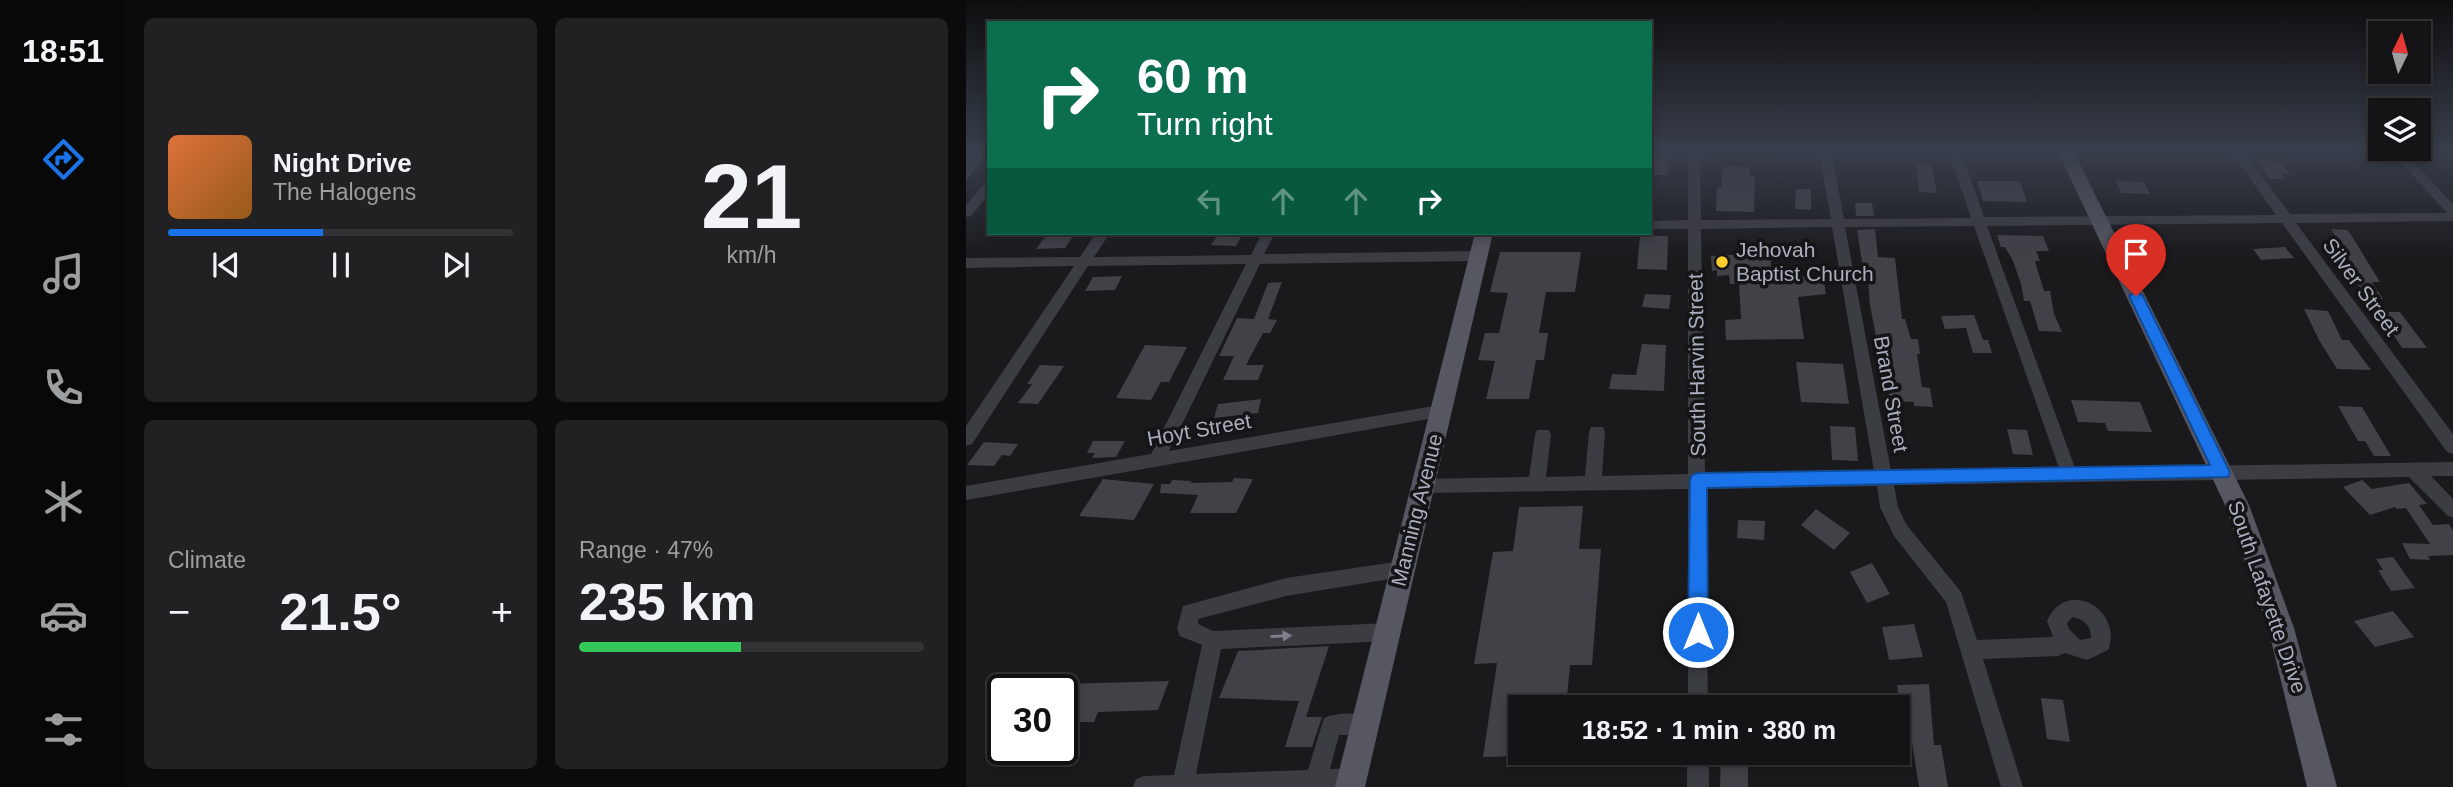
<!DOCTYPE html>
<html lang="en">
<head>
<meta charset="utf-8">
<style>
	body { margin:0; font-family:Arial,sans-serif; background:#212022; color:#f1f3f6; height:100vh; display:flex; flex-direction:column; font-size:26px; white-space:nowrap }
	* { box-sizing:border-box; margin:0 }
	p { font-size:23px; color:#9d9ea0 }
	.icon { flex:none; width:38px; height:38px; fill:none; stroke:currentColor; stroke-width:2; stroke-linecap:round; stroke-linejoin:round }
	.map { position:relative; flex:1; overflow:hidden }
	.sheet { display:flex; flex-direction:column; gap:18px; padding:18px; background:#0b0a0c; width:840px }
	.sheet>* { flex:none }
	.banner { position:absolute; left:21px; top:21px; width:665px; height:214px; border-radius:0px; box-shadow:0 4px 10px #0003,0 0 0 2px #333234; background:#0b6e4f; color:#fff; overflow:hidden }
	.needle { width:46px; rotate:5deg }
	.fabs { position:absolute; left:1402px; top:21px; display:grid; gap:14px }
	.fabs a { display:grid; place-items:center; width:63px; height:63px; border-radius:0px; background:#141315; box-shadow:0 4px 10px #0003,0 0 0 2px #333234; font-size:35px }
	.speed { position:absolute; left:21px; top:674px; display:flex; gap:14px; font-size:35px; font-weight:700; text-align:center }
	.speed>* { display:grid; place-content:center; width:91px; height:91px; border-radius:50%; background:#141315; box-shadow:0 4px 10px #0003,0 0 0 2px #333234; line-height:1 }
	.speed .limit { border:4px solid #111; border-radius:10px; background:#fff; color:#111 }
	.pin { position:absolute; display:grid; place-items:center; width:60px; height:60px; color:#fff; margin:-72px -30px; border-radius:50% 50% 50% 0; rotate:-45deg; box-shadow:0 0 7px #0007 }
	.pin .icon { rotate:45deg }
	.me { position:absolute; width:77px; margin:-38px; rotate:0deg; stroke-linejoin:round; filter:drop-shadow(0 0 5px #0008) }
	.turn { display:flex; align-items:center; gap:24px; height:147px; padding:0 35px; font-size:32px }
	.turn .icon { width:91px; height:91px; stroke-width:2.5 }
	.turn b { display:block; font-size:49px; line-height:60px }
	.lanes { display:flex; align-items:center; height:66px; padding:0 35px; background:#0003; justify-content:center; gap:35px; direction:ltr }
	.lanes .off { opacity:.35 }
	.big { font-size:52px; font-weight:800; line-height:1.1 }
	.sheet .widget { flex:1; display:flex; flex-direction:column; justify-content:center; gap:10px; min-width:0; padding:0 24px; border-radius:10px; background:#212022 }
	.sheet .dial { align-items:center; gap:0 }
	.dial b { font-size:91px; line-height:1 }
	.song { display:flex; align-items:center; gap:21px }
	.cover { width:84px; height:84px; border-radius:10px; background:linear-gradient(135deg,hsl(20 70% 55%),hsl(30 70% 35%)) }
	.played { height:7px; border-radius:4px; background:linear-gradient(90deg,#1a73e8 45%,#333234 45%) }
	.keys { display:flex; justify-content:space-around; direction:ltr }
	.heat { display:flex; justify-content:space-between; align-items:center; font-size:38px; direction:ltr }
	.charge { height:10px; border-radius:5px; background:linear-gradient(90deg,#34c759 47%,#333234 0) }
	.sheet .tiles { flex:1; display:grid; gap:18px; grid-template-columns:repeat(2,1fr) }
	.trip { position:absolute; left:542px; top:695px; width:402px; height:70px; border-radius:0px; background:#141315; box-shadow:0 4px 10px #0003,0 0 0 2px #333234; font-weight:800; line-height:70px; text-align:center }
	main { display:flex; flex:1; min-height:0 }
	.dock { display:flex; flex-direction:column; width:126px; justify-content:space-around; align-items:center; background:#080808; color:#9d9ea0 }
	.dock .icon { width:49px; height:49px }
	.dock .current { color:#1a73e8 }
	.dock b { font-size:32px; color:#f1f3f6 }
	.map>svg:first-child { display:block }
	.building { fill:#414147 }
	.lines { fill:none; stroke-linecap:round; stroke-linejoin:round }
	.minor { fill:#3c3c43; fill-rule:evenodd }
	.major { fill:#565761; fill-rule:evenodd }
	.oneway { fill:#7f808c }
	.route { fill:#1a73e8; stroke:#114b97; stroke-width:2 }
	.poi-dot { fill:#ffcf2e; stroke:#151417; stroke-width:2.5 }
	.labels { text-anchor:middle; stroke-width:7; stroke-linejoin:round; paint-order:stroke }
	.poi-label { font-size:21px; fill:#abaebd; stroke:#151417; text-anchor:start }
	.street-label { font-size:21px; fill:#abaebd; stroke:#151417 }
</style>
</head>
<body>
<main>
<nav class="dock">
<b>18:51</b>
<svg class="icon current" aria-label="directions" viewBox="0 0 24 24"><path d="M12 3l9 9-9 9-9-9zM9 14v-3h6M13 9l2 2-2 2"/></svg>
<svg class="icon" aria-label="music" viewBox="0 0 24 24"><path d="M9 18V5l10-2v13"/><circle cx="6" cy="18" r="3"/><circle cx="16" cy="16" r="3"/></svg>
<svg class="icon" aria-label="phone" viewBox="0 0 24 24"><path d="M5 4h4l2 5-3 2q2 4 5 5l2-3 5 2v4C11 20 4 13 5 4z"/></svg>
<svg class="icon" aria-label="climate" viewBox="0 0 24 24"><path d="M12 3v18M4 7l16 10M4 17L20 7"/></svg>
<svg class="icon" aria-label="car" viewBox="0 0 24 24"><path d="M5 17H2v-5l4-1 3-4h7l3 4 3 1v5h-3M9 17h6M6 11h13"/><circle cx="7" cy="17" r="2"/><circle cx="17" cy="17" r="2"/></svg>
<svg class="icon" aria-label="filters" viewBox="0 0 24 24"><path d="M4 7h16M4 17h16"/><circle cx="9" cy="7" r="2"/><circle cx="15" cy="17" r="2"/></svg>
</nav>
<section class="sheet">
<div class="tiles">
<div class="widget">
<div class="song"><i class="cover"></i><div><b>Night Drive</b><p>The Halogens</p></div></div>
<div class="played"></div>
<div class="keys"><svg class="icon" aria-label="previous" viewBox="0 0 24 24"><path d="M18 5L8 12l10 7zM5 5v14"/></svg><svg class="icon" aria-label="pause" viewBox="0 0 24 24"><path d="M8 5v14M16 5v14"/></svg><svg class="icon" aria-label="next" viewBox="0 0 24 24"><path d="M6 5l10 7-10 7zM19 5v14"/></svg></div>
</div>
<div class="widget dial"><b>21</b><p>km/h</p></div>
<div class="widget"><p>Climate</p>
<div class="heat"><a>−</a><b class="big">21.5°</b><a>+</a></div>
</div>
<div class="widget"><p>Range · 47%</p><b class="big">235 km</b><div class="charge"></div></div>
</div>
</section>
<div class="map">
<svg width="1487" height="787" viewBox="0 0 1487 787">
	<rect width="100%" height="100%" fill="#1a191c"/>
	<g class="building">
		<path d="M8 152H22L0 181V159Z"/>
		<path d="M684 153H704L701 175H684Z"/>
		<path d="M1291 160 1315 162 1323 174H1316L1319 179H1303Z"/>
		<path d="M950 164H965L971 193 953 192Z"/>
		<path d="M757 166 784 167V176H789L788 212 750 211 751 187 755 188Z"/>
		<path d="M1011 181H1054L1061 202 1017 201Z"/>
		<path d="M1150 181 1178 182 1184 194 1155 193Z"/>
		<path d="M830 189H845V210L829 209Z"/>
		<path d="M889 203H906L908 216H890Z"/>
		<path d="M909 229 912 257 929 258 936 319H939L945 339H952L954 354H951L956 387 964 388 967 407 948 406V402L923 401 921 373H917L904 305 901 268H897L891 230Z"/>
		<path d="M1365 229 1382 230 1414 282H1406L1417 299H1401L1370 251H1379Z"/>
		<path d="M253 233H277L270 246 245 245Z"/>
		<path d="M1031 235 1077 236 1083 251H1070L1074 261H1069L1078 291H1084L1088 314 1096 332 1073 331 1064 301H1058L1055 284 1047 261 1039 247H1035Z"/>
		<path d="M107 236 99 248 70 249 79 237Z"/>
		<path d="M674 236H702L701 270 671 269Z"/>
		<path d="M1319 247 1328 258 1295 260 1287 249Z"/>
		<path d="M534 252H615L609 292H580L573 333H582L578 360H570L563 399H520L529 361 512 360 519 333H533L542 293 524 292Z"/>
		<path d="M804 253 806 277 857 276 860 294 832 297 838 339 760 340 759 320 775 319 773 284H764L763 275 751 276V270L746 271 745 256Z"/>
		<path d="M156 276 149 290 119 291 127 277Z"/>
		<path d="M316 282 302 319 311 320 304 333H297L280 365H298L292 380H257L268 356H253L271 318 288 319 302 283Z"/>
		<path d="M679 294 705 295 703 309 676 307Z"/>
		<path d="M1338 309 1362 311 1376 340H1383L1405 370 1371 369 1353 340Z"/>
		<path d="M1413 312H1434L1461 348H1436Z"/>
		<path d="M1008 315 1017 340H1022L1026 353H1007L1000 328 979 329 975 316Z"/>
		<path d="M676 344 700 345 698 391 643 389 646 374 670 375Z"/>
		<path d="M179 345 221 347 203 382H195L185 400 150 398Z"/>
		<path d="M830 362 877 364 883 404 835 402Z"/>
		<path d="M74 365 98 366 72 404 52 403 66 384H61Z"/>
		<path d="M295 399 292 413 248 418 252 404Z"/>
		<path d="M1105 400 1174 402 1186 432 1142 431 1139 423 1112 422Z"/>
		<path d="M1372 406 1396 407 1425 456H1408L1399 441H1392Z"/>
		<path d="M864 426 889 427 892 461 866 460Z"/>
		<path d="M1041 429 1061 430 1067 455 1047 454Z"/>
		<path d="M127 441H159L150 457 126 458 129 453H121Z"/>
		<path d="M18 442 52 444 44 456 36 455 28 466 1 465Z"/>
		<path d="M268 478 287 479 270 513H224L232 495 194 493 195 484H204L206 480 226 481 224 483 266 482Z"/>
		<path d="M137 479 188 484 168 520 113 516Z"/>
		<path d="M1396 480 1406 489 1443 483 1461 504 1453 505 1467 525 1483 524 1487 531V555L1462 556 1464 560 1444 559 1436 543 1464 544 1440 508 1431 509 1429 507 1404 515 1377 487Z"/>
		<path d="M617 506 613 549H635L626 665H604L600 707H555V756L517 757 531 663 508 664 527 552 547 551 553 507Z"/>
		<path d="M850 509 884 533 868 550 835 525Z"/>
		<path d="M772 520 799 521 798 540 771 538Z"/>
		<path d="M1427 557 1449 588 1425 591 1412 570H1417L1410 559Z"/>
		<path d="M906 563 924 594 901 603 884 572Z"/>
		<path d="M1427 611 1448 637 1409 647 1388 621Z"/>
		<path d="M948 624 957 657 923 660 916 627Z"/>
		<path d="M363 646 340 717H356L346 747H319L333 701 253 698 272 651Z"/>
		<path d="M203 681 192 710 132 712 128 722H96V684Z"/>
		<path d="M963 684 968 745H975L982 787H953L944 730H938L931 685Z"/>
		<path d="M1075 698 1097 700 1104 742 1081 739Z"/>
		<path d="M755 752H782V787H754Z"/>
	</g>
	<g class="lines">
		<g class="minor">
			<path d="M722 150H734L735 220 865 219 853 150H865L878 219 1005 218 982 150H994L1018 217 1310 215 1264 150H1276L1324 214 1481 213 1424 150H1436L1487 204V221L1330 223 1487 434V454L1481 452 1316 223 1021 226 1109 468 1487 462V476H1465L1487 499V518L1481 515 1443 477 928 485 932 507 940 524 995 592 1011 640 1087 637 1081 621C1101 576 1158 611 1142 650L1121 660 1099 653 1092 656 1017 659 1057 787H1035L980 602 928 536 914 507 911 486 739 489 742 707H722V489L456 493 450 491 447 486 450 481 456 479 563 477 569 435 571 430H583L585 435 580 477 619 476 623 432 625 427H637L639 432 636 476 722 474V229H684V221L722 220ZM1008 226 1093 468 925 471 879 227ZM866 227 908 471 739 474 735 229ZM1107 617C1119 620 1125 626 1125 638L1114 640 1103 629 1101 623Z"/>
			<path d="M23 182V194L5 216 0 217V205L19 183Z"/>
			<path d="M130 233H144L128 257 285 255 296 233H309L298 254 512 251 519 256 512 261 294 264 203 451 474 405 480 407 482 411 480 415 474 417 0 500V486L185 454 280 264 122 266 6 444 0 446V426L108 266 0 268V258L114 257Z"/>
			<path d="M436 561 443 563 445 569 443 575 436 577 320 596 232 619V624L247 631 422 623 429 625 432 632 429 639 422 641 255 649 230 774 342 770 358 718C371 712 393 712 406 718L409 725 406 732 399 735H373L364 769 386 768 394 771 397 779 394 787H167L170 779 178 776 208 775 236 645 214 636 211 629 217 606 320 578Z"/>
			<rect x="721" y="752" width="22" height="35"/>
		</g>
		<g class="major">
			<path d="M1091 150H1107L1283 505 1328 628 1371 787H1341L1302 628 1259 505Z"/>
			<path d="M509 233H527L399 787H369Z"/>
		</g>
	</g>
	<defs><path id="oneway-solid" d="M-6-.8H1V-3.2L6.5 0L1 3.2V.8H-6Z" transform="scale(1.75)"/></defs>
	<use class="oneway" href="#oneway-solid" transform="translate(315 636) rotate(-3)"/>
	<linearGradient id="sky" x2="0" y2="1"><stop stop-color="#0e0e0f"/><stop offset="0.58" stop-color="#383e4b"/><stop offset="1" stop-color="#383e4b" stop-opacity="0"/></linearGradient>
	<rect width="1487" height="260" fill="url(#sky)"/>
	<path class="route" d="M1170 291 1177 296 1264 472 1262 477 741 488 742 632 739 638 732 641 725 638 722 632 724 480 726 475 732 473 1244 465 1163 296Z"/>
	<circle class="poi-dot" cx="756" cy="262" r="7"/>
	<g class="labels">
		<g class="poi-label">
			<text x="770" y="257">Jehovah<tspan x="770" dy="24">Baptist Church</tspan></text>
		</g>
		<g class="street-label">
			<text transform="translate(1395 287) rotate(54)" y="7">Silver Street</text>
			<text transform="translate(731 365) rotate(-91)" y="7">South Harvin Street</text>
			<text transform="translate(925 394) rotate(80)" y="7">Brand Street</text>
			<text transform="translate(233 430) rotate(-10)" y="7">Hoyt Street</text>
			<text transform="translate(451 510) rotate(-76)" y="7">Manning Avenue</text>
			<text transform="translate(1301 597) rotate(71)" y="7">South Lafayette Drive</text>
		</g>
	</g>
</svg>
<div class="fabs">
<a><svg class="needle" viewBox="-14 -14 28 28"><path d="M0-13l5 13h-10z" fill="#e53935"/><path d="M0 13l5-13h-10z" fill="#9d9ea0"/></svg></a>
<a><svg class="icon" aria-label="layers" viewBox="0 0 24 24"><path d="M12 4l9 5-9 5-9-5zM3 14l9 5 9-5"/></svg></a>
</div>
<div class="speed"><div class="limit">30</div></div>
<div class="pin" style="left:1170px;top:296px;background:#d93025"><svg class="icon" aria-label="arrive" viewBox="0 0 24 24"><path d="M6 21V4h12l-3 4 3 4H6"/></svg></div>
<svg class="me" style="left:732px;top:632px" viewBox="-20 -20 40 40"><circle r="17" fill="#1a73e8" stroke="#fff" stroke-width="3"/><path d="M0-11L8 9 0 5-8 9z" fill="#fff"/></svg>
<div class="trip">18:52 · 1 min · 380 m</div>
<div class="banner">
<div class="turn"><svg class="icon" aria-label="right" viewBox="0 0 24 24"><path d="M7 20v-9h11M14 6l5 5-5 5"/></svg><div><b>60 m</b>Turn right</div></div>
<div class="lanes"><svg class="icon off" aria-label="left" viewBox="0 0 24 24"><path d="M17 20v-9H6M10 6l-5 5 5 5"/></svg><svg class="icon off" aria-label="ahead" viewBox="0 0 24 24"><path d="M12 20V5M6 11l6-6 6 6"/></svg><svg class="icon off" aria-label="ahead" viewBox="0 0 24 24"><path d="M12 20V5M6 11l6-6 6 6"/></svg><svg class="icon" aria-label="right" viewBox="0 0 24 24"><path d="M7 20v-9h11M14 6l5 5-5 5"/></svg></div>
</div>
</div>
</main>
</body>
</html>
